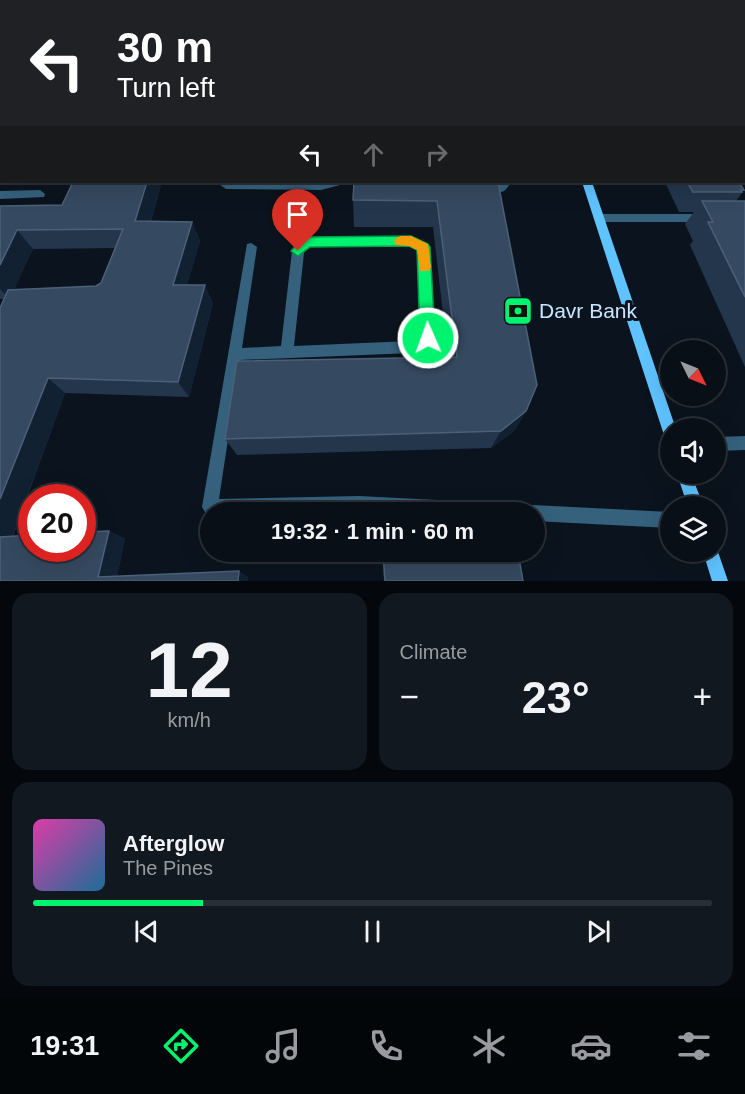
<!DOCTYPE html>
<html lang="en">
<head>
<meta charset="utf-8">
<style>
	body { margin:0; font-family:Arial,sans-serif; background:#11181f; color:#f1f3f6; height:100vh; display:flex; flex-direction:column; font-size:22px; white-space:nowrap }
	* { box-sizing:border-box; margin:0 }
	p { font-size:20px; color:#989ca1 }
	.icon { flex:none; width:33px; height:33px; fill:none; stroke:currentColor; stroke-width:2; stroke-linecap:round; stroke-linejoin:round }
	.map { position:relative; height:581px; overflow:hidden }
	.drawer { display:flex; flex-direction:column; gap:12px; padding:12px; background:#04080c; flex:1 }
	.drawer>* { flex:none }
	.banner { position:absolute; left:0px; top:0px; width:746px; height:183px; box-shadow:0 6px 24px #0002,0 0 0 2px #292f35; background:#202124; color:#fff; overflow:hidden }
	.needle { width:39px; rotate:133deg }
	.controls { position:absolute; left:660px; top:340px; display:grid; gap:12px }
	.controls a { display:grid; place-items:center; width:66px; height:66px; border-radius:50%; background:#080f16; box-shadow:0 6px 24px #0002,0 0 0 2px #292f35; font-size:30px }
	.speed { position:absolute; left:18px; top:484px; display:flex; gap:12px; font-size:30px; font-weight:700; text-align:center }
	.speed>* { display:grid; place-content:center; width:78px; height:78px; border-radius:50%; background:#080f16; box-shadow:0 6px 24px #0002,0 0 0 2px #292f35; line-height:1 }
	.speed .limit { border:9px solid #d22; background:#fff; color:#111 }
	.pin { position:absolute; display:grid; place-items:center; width:51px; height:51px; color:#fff; margin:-62px -26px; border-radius:50% 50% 50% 0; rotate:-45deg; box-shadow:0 0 6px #0007 }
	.pin .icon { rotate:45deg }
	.me { position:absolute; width:66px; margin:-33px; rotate:358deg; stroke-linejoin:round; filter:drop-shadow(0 0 4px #0008) }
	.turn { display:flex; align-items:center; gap:21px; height:126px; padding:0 18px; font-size:27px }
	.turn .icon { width:78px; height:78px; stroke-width:2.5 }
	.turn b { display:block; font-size:42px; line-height:51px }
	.lanes { display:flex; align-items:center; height:57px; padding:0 18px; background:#0003; justify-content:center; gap:30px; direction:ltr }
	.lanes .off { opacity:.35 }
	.big { font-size:45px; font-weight:700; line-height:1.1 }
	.drawer .card { flex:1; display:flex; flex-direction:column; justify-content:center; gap:9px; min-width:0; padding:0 21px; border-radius:18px; background:#11181f }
	.drawer .dial { align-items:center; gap:0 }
	.dial b { font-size:78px; line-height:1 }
	.song { display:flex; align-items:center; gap:18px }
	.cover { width:72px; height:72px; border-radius:9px; background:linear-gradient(135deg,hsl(320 70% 55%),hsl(200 70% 35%)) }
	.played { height:6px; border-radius:3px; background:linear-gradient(90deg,#00f36e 25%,#292f35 25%) }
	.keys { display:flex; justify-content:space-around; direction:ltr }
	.heat { display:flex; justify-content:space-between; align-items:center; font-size:33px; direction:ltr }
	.drawer .tiles { flex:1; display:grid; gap:12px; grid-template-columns:1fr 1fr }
	.card:last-child { grid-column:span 2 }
	.trip { position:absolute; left:200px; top:502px; width:345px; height:60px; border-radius:30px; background:#080f16; box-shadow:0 6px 24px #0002,0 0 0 2px #292f35; font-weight:700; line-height:60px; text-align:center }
	.dock { display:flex; height:96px; justify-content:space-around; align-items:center; background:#030609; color:#989ca1 }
	.dock .icon { width:42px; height:42px }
	.dock .current { color:#00f36e }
	.dock b { font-size:27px; color:#f1f3f6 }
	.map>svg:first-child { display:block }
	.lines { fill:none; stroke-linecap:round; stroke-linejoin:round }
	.lane { fill:#35617d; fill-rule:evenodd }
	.secondary { fill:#5fc3ff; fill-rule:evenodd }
	.wall { fill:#23364c; fill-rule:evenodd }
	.shaded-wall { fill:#122132 }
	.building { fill:#354960; stroke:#4c6179; stroke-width:1.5 }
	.route { fill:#00f36e; stroke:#009e48; stroke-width:1.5 }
	.slow { fill:#f59e0b }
	.labels { text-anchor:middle; stroke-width:6; stroke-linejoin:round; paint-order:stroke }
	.poi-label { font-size:21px; fill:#c8e5ff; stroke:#0b141e; text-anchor:start }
</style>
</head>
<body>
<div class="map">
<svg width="745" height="581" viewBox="0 0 745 581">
	<rect width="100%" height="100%" fill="#0b141e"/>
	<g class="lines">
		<g class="lane">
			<path d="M92 0H100L92 2Z"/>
			<path d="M266 0H274L266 2Z"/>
			<path d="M688 0H697L698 2H689Z"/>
			<rect x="744" y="11" width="1" height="4"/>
			<rect x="744" y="41" width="1" height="5"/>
			<path d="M0 49H2L0 54Z"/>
			<path d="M2 96V103L0 104V97Z"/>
			<path d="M744 121H745L744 131Z"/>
			<rect x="744" y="152" width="1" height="10"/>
			<path d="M216 182H341L340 185 321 190 226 189Z"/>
			<path d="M501 182H511C510 184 506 190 504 191 497 194 483 192 478 188L483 184H498Z"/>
			<path d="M40 190 45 194 44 197 0 199V191Z"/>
			<path d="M599 214H703L708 218 703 222H599L594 218Z"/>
			<path d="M411 237 428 244 430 247 433 338 432 342 412 353 240 360 219 499 359 496 670 512V528L534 521V513H210V515L205 512 202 507 247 244 251 243 257 247 242 348 281 346 292 251 303 239ZM410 245 418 249 421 335 410 341 294 346 304 253 310 246Z"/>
			<path d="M745 436V450L716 451V437Z"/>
		</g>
		<g class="secondary">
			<path d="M522 0H530V2H523Z"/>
			<path d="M582 182H592L676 429H670V439L665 437 663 432Z"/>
			<path d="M677 474H691L704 507H688Z"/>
			<path d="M716 546 728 581H712L703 552H716Z"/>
		</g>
	</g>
	<g class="wall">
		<path d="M0 0H31L32 2H2V35H0Z"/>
		<path d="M575 0H657L692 2H576Z"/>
		<path d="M73 182H162L151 221 192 222 200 241 187 285 213 303 189 397 65 393 13 536 109 531 125 539 117 576 248 577 0 581 4 299H0V206L62 205ZM115 248 101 283 96 286 14 289 33 249Z"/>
		<path d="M498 182 526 411 515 430 491 448 237 455 225 439 448 357 433 227H354L353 200Z"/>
		<path d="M665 182H739L744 190 736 201H745V367L690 245 693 241 685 224 694 212H679Z"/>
		<path d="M382 552H518L523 581H384Z"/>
	</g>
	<g class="shaded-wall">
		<path d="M15 0H31L32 2H14Z"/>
		<path d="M139 0H154L155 2H139Z"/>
		<path d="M147 182H162L145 240 135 221Z"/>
		<path d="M192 222 200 241 182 302 173 285Z"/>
		<path d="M17 230 33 249 10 299 0 289V265Z"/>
		<path d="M205 285 213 303 189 397 178 382Z"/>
		<path d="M48 378 65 393 9 545 0 542V499Z"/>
		<path d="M526 411 515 430 491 448 501 431Z"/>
		<path d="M109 531 125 539 116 581 98 577Z"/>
		<path d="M239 571 248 577V581H238Z"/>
	</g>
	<g class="building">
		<path d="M0 0H15L14 2H2V13H0Z"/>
		<path d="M99 0H139V2H98Z"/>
		<rect x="408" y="0" width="59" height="2"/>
		<path d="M591 0H690L692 2H591Z"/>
		<path d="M73 182H147L135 221 192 222 173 285H205L178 382 48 378 0 499V308L8 290 96 286 101 283 123 229 17 230 0 265V206L62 205Z"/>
		<path d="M354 182H498L537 385 526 411 501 431 225 439 237 361 457 357 437 201 353 200Z"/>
		<path d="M687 182H739L744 190H741L742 192H693Z"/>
		<path d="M702 201H745V297L708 222H713Z"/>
		<path d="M109 531 98 577 239 571 238 581H0V537L32 535V549H82V532Z"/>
		<path d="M383 552H518L523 581H385Z"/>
	</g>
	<path class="route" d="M411 236 428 244 430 247 435 338 433 342 428 344 422 342 420 338 417 250 409 246 310 247 298 256 291 251 302 238 307 237Z"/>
	<path class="slow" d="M401 236H411L428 244 431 267 429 271H420L417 250 409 246 396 245 394 241 396 238Z"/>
	<defs>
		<g id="bank-square" transform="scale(1.5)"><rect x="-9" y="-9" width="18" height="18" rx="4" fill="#00f36e" stroke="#0b141e"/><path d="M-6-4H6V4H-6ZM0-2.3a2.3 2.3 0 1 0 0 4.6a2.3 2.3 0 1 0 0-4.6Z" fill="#111"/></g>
	</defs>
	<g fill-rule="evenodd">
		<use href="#bank-square" x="518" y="311"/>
	</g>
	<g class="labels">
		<g class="poi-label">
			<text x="539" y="318">Davr Bank</text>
		</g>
	</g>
</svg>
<div class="controls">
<a><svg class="needle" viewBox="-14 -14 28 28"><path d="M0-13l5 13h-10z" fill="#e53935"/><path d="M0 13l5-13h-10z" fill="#989ca1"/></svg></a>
<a><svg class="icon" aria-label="sound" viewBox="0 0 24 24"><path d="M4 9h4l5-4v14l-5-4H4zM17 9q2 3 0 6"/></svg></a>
<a><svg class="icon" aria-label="layers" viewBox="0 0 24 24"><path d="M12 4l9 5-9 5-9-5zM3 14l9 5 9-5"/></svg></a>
</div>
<div class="speed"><div class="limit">20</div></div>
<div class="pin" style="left:298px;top:251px;background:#d93025"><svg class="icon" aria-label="arrive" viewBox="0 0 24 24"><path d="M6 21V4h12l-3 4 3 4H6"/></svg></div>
<svg class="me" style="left:428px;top:338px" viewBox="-20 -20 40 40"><circle r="17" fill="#00f36e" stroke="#fff" stroke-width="3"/><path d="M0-11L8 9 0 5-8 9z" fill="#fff"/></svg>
<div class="trip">19:32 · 1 min · 60 m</div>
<div class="banner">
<div class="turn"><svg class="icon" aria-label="left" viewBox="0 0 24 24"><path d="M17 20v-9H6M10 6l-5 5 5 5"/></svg><div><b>30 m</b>Turn left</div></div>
<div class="lanes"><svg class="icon" aria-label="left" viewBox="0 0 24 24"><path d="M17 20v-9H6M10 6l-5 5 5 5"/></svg><svg class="icon off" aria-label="ahead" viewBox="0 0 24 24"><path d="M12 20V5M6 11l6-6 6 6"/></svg><svg class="icon off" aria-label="right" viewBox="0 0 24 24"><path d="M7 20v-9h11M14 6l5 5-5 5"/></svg></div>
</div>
</div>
<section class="drawer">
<div class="tiles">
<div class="card dial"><b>12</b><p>km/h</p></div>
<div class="card"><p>Climate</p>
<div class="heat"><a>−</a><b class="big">23°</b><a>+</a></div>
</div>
<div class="card">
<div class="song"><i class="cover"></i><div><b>Afterglow</b><p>The Pines</p></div></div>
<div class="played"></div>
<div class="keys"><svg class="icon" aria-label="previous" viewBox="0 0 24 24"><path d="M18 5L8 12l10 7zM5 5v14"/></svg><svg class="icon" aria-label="pause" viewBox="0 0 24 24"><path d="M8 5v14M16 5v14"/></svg><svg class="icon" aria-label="next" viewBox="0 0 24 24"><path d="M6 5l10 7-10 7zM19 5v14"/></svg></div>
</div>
</div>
</section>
<nav class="dock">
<b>19:31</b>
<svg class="icon current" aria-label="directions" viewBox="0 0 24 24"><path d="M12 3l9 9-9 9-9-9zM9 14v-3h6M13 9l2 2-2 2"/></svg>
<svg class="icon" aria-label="music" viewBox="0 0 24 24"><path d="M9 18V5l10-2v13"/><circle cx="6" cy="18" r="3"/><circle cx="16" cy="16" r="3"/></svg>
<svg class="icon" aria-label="phone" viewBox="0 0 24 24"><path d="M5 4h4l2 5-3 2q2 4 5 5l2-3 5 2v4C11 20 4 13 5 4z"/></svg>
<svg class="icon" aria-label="climate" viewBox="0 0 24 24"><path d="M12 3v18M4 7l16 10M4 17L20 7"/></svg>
<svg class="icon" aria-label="car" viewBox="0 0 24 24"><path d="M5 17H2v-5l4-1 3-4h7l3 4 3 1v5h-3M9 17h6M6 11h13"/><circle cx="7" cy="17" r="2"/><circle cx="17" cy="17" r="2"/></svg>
<svg class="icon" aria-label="filters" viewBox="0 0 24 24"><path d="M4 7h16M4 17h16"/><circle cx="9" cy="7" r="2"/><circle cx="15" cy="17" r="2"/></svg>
</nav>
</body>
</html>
